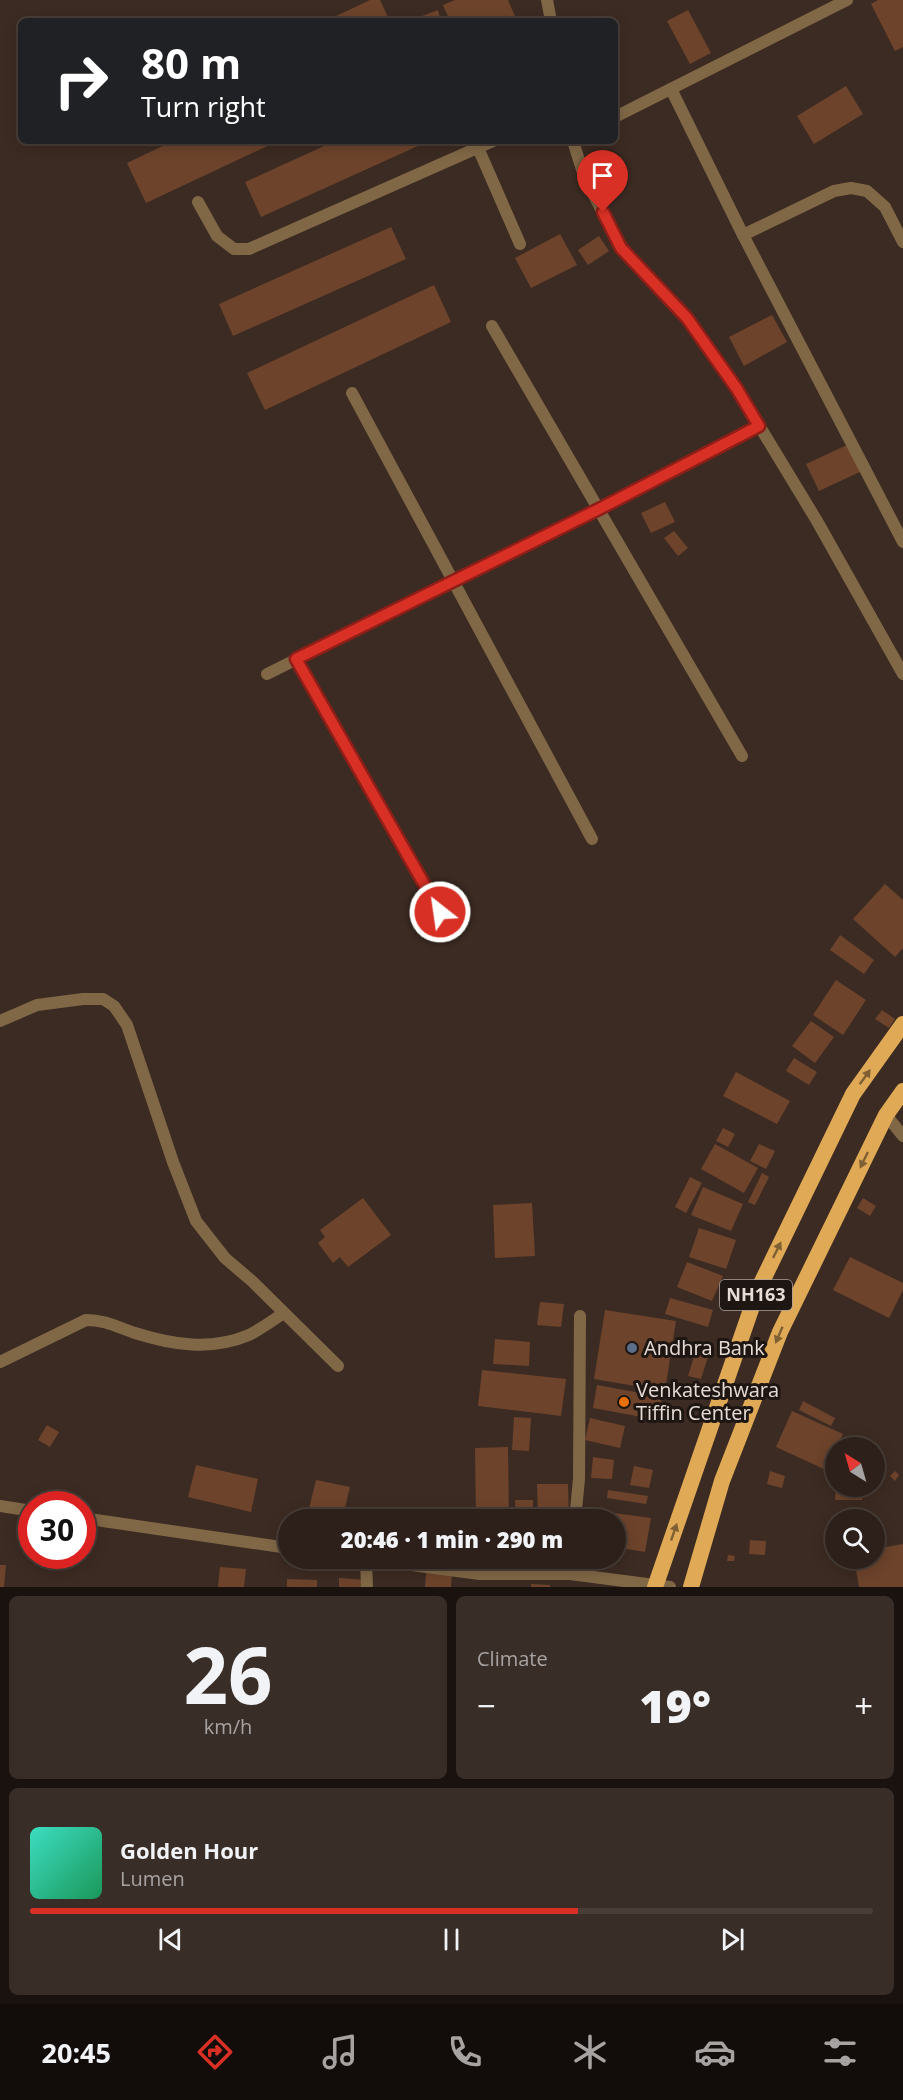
<!DOCTYPE html>
<html lang="en">
<head>
<meta charset="utf-8">
<style>
	body { margin:0; font-family:"Open Sans",sans-serif; background:#392d27; color:#f1f3f6; height:100vh; display:flex; flex-direction:column; font-size:22px; white-space:nowrap }
	* { box-sizing:border-box; margin:0 }
	p { font-size:20px; color:#a7a3a2 }
	.icon { flex:none; width:33px; height:33px; fill:none; stroke:currentColor; stroke-width:2; stroke-linecap:round; stroke-linejoin:round }
	.map { position:relative; height:1587px; overflow:hidden }
	.side { display:flex; flex-direction:column; gap:9px; padding:9px; background:#19120e; flex:1 }
	.side>* { flex:none }
	.banner { position:absolute; left:18px; top:18px; width:600px; height:126px; border-radius:9px; box-shadow:0 3px 15px #0003,0 0 0 2px #483e39; background:#202124; color:#fff; overflow:hidden }
	.needle { width:39px; rotate:323deg }
	.tools { position:absolute; left:825px; top:1437px; display:grid; gap:12px }
	.tools a { display:grid; place-items:center; width:60px; height:60px; border-radius:50%; background:#2d201a; box-shadow:0 3px 15px #0003,0 0 0 2px #483e39; font-size:30px }
	.speed { position:absolute; left:18px; top:1491px; display:flex; gap:12px; font-size:30px; font-weight:700; text-align:center }
	.speed>* { display:grid; place-content:center; width:78px; height:78px; border-radius:50%; background:#2d201a; box-shadow:0 3px 15px #0003,0 0 0 2px #483e39; line-height:1 }
	.speed .limit { border:9px solid #d22; background:#fff; color:#111 }
	.pin { position:absolute; display:grid; place-items:center; width:51px; height:51px; color:#fff; margin:-62px -26px; border-radius:50% 50% 50% 0; rotate:-45deg; box-shadow:0 0 6px #0007 }
	.pin .icon { rotate:45deg }
	.me { position:absolute; width:66px; margin:-33px; rotate:330deg; stroke-linejoin:round; filter:drop-shadow(0 0 4px #0008) }
	.turn { display:flex; align-items:center; gap:21px; height:126px; padding:0 24px; font-size:27px }
	.turn .icon { width:78px; height:78px; stroke-width:2.5 }
	.turn b { display:block; font-size:42px; line-height:51px }
	.big { font-size:45px; font-weight:800; line-height:1.1 }
	.side .card { flex:1; display:flex; flex-direction:column; justify-content:center; gap:9px; min-width:0; padding:0 21px; border-radius:9px; background:#392d27 }
	.side .dial { align-items:center; gap:0 }
	.dial b { font-size:78px; line-height:1 }
	.song { display:flex; align-items:center; gap:18px }
	.cover { width:72px; height:72px; border-radius:9px; background:linear-gradient(135deg,hsl(170 70% 55%),hsl(150 70% 35%)) }
	.played { height:6px; border-radius:3px; background:linear-gradient(90deg,#d93025 65%,#483e39 65%) }
	.keys { display:flex; justify-content:space-around; direction:ltr }
	.heat { display:flex; justify-content:space-between; align-items:center; font-size:33px; direction:ltr }
	.side .tiles { flex:1; display:grid; gap:9px; grid-template-columns:1fr 1fr }
	.card:last-child { grid-column:span 2 }
	.trip { position:absolute; left:278px; top:1509px; width:348px; height:60px; border-radius:30px; background:#2d201a; box-shadow:0 3px 15px #0003,0 0 0 2px #483e39; font-weight:800; line-height:60px; text-align:center }
	.tabs { display:flex; height:96px; justify-content:space-around; align-items:center; background:#120d0a; color:#a7a3a2 }
	.tabs .icon { width:42px; height:42px }
	.tabs .active { color:#d93025 }
	.tabs b { font-size:27px; color:#f1f3f6 }
	.map>svg:first-child { display:block }
	.building { fill:#6d432b }
	.lines { fill:none; stroke-linecap:round; stroke-linejoin:round }
	.service { stroke:#806846; stroke-width:12 }
	.minor { stroke:#806846; stroke-width:12 }
	.tertiary { stroke:#806846; stroke-width:12 }
	.trunk { stroke:#e0a956; stroke-width:16 }
	.oneway { fill:#7e6034 }
	.route-casing { stroke:#8d1f18; stroke-width:15 }
	.route { stroke:#d93025; stroke-width:10 }
	.service-dot { fill:#5c6f8a; stroke:#1d1612; stroke-width:2 }
	.food-dot { fill:#e8710a; stroke:#1d1612; stroke-width:2 }
	.labels { text-anchor:middle; stroke-width:6; stroke-linejoin:round; paint-order:stroke }
	.shield { fill:#1d1612; stroke:#aaa09a; stroke-width:1.5 }
	.shield-label { font-size:18px; font-weight:bold; fill:#e7dbd5 }
	.poi-label { font-size:20px; fill:#e7dbd5; stroke:#1d1612; text-anchor:start }
</style>
</head>
<body>
<div class="map">
<svg width="903" height="1587" viewBox="0 0 903 1587">
	<rect width="100%" height="100%" fill="#3c2b22"/>
	<g class="building">
		<path d="M370 0H380L388 17 379 21H335L334 17Z"/>
		<path d="M455 0H508L517 21H450L443 5Z"/>
		<path d="M878 0H903V47L895 51 871 4Z"/>
		<path d="M438 10 441 21H424L422 16Z"/>
		<path d="M688 10 711 53 690 64 667 21Z"/>
		<path d="M846 86 863 114 814 144 797 116Z"/>
		<path d="M173 141H278L146 203 127 163Z"/>
		<path d="M335 141H429L261 217 245 182Z"/>
		<path d="M391 227 406 259 233 336 219 304Z"/>
		<path d="M560 234 577 265 531 288 515 258Z"/>
		<path d="M599 236 609 251 588 265 578 250Z"/>
		<path d="M434 285 451 322 265 410 247 373Z"/>
		<path d="M772 315 787 342 744 366 729 337Z"/>
		<path d="M849 444 862 471 819 491 806 464Z"/>
		<path d="M665 502 675 522 651 533 641 513Z"/>
		<path d="M674 531 688 548 678 556 664 538Z"/>
		<path d="M885 884 903 900V948L895 957 853 919Z"/>
		<path d="M840 935 874 960 864 974 830 950Z"/>
		<path d="M836 980 866 1000 843 1035 813 1015Z"/>
		<path d="M882 1010 895 1019 889 1028 875 1019Z"/>
		<path d="M811 1021 834 1037 815 1063 792 1046Z"/>
		<path d="M794 1058 817 1072 809 1085 786 1071Z"/>
		<path d="M736 1072 790 1101 777 1124 723 1096Z"/>
		<path d="M723 1128 735 1134 728 1147 716 1141Z"/>
		<path d="M715 1144 758 1168 744 1193 701 1169Z"/>
		<path d="M759 1144 775 1151 766 1169 750 1161Z"/>
		<path d="M762 1173 769 1177 755 1205 748 1202Z"/>
		<path d="M690 1177 702 1183 686 1213 675 1207Z"/>
		<path d="M703 1187 743 1204 731 1231 691 1215Z"/>
		<path d="M363 1198 391 1235 348 1267 340 1257 333 1263 318 1243 325 1237 320 1230Z"/>
		<path d="M863 1198 876 1206 870 1216 857 1208Z"/>
		<path d="M532 1203 535 1256 495 1258 493 1205Z"/>
		<path d="M699 1228 736 1240 726 1269 689 1257Z"/>
		<path d="M850 1257 903 1283V1290L889 1318 833 1290Z"/>
		<path d="M687 1262 723 1276 712 1301 677 1287Z"/>
		<path d="M670 1298 713 1310 708 1327 665 1314Z"/>
		<path d="M540 1302 564 1304 561 1327 537 1325Z"/>
		<path d="M605 1310 676 1321 665 1391 594 1379Z"/>
		<path d="M495 1339 530 1342 529 1366 493 1364Z"/>
		<path d="M695 1353 708 1357 701 1379 688 1376Z"/>
		<path d="M482 1370 566 1379 561 1416 478 1406Z"/>
		<path d="M597 1385 662 1397 658 1420 593 1408Z"/>
		<path d="M803 1401 835 1418 831 1426 799 1410Z"/>
		<path d="M792 1411 843 1434 826 1470 776 1447Z"/>
		<path d="M514 1417 531 1418 529 1451 512 1450Z"/>
		<path d="M590 1418 625 1426 620 1448 585 1440Z"/>
		<path d="M47 1425 59 1432 50 1447 38 1440Z"/>
		<path d="M508 1447 509 1520H476L475 1448Z"/>
		<path d="M593 1457 614 1460 612 1479 591 1478Z"/>
		<path d="M196 1465 258 1479 251 1512 188 1497Z"/>
		<path d="M634 1466 653 1470 649 1488 630 1485Z"/>
		<path d="M770 1471 785 1476 782 1488 767 1484Z"/>
		<path d="M895 1471 899 1475 895 1481 890 1476Z"/>
		<path d="M316 1480 350 1487 342 1520 308 1513Z"/>
		<path d="M537 1484H568L569 1520H538Z"/>
		<path d="M836 1486H863L862 1500H835Z"/>
		<path d="M608 1490 648 1496 646 1504 607 1498Z"/>
		<path d="M515 1500H533V1520H516Z"/>
		<path d="M585 1509 651 1518 645 1552 615 1547V1520H583Z"/>
		<path d="M750 1540 766 1541 765 1555 749 1554Z"/>
		<path d="M903 1544V1587H859L854 1558H874V1549Z"/>
		<path d="M728 1555 735 1556 734 1561H727Z"/>
		<path d="M0 1565H6L4 1587H0Z"/>
		<path d="M220 1567 246 1569 244 1587H218Z"/>
		<path d="M426 1573 452 1574 451 1587H425Z"/>
		<path d="M339 1578 365 1580V1587H339Z"/>
		<path d="M287 1579 317 1580V1587H287Z"/>
		<path d="M531 1584 550 1585V1587H531Z"/>
	</g>
	<g class="lines">
		<g class="service">
			<path d="M0 1021 37 1005 83 999H103L114 1006 127 1025 173 1162 196 1221 225 1258 253 1282 338 1366"/>
			<path d="M0 1362 86 1320C106 1320 117 1327 135 1333 173 1345 211 1351 249 1335 261 1329 273 1320 284 1313"/>
		</g>
		<g class="minor">
			<path d="M547 0 551 21"/>
			<path d="M671 89 743 235 903 542"/>
			<path d="M615 117 847 0"/>
			<path d="M475 141 520 244"/>
			<path d="M573 141 584 176 621 248 687 318 737 389 817 521 903 674"/>
			<path d="M198 202 217 236 234 249H249L493 141"/>
			<path d="M743 235 834 191 851 188 867 191 885 207 903 242"/>
			<path d="M492 326 742 756"/>
			<path d="M352 393 592 839"/>
			<path d="M296 659 440 912"/>
			<path d="M267 674 599 509 760 426"/>
			<path d="M886 1115 903 1136"/>
			<path d="M575 1520 579 1479 580 1316"/>
			<path d="M366 1560 367 1587"/>
			<path d="M570 1574 571 1558"/>
		</g>
		<g class="tertiary">
			<path d="M0 1506 32 1511"/>
			<path d="M82 1518 288 1548"/>
			<path d="M358 1558 480 1574H570L670 1587"/>
		</g>
		<g class="trunk">
			<path d="M655 1587 757 1292 853 1094 903 1024"/>
			<path d="M691 1587 722 1481 780 1332 886 1115 903 1091"/>
		</g>
	</g>
	<defs><path id="oneway-solid" d="M-6-.8H1V-3.2L6.5 0L1 3.2V.8H-6Z" transform="scale(1.5)"/></defs>
	<g class="oneway">
		<use href="#oneway-solid" transform="translate(865 1077) rotate(-54)"/>
		<use href="#oneway-solid" transform="translate(864 1160) rotate(116)"/>
		<use href="#oneway-solid" transform="translate(777 1250) rotate(-64)"/>
		<use href="#oneway-solid" transform="translate(779 1335) rotate(113)"/>
		<use href="#oneway-solid" transform="translate(674 1532) rotate(-71)"/>
	</g>
	<g class="lines">
		<g class="route-casing">
			<path id="route" d="M440 912 296 659 599 509 759 426 737 389 687 318 621 248 603 212"/>
		</g>
		<use href="#route" class="route"/>
	</g>
	<circle class="service-dot" cx="632" cy="1348" r="6"/>
	<circle class="food-dot" cx="624" cy="1402" r="6"/>
	<g class="labels">
		<rect class="shield" x="720" y="1280" width="72" height="30" rx="4.5"/>
		<g class="shield-label">
			<text x="756" y="1301">NH163</text>
		</g>
		<g class="poi-label">
			<text x="644" y="1355">Andhra Bank</text>
			<text x="636" y="1397">Venkateshwara<tspan x="636" dy="23">Tiffin Center</tspan></text>
		</g>
	</g>
</svg>
<div class="tools">
<a><svg class="needle" viewBox="-14 -14 28 28"><path d="M0-13l5 13h-10z" fill="#e53935"/><path d="M0 13l5-13h-10z" fill="#a7a3a2"/></svg></a>
<a><svg class="icon" aria-label="search" viewBox="0 0 24 24"><circle cx="10" cy="10" r="6"/><path d="M15 15l6 6"/></svg></a>
</div>
<div class="speed"><div class="limit">30</div></div>
<div class="pin" style="left:603px;top:212px;background:#d93025"><svg class="icon" aria-label="arrive" viewBox="0 0 24 24"><path d="M6 21V4h12l-3 4 3 4H6"/></svg></div>
<svg class="me" style="left:440px;top:912px" viewBox="-20 -20 40 40"><circle r="17" fill="#d93025" stroke="#fff" stroke-width="3"/><path d="M0-11L8 9 0 5-8 9z" fill="#fff"/></svg>
<div class="trip">20:46 · 1 min · 290 m</div>
<div class="banner">
<div class="turn"><svg class="icon" aria-label="right" viewBox="0 0 24 24"><path d="M7 20v-9h11M14 6l5 5-5 5"/></svg><div><b>80 m</b>Turn right</div></div>
</div>
</div>
<section class="side">
<div class="tiles">
<div class="card dial"><b>26</b><p>km/h</p></div>
<div class="card"><p>Climate</p>
<div class="heat"><a>−</a><b class="big">19°</b><a>+</a></div>
</div>
<div class="card">
<div class="song"><i class="cover"></i><div><b>Golden Hour</b><p>Lumen</p></div></div>
<div class="played"></div>
<div class="keys"><svg class="icon" aria-label="previous" viewBox="0 0 24 24"><path d="M18 5L8 12l10 7zM5 5v14"/></svg><svg class="icon" aria-label="pause" viewBox="0 0 24 24"><path d="M8 5v14M16 5v14"/></svg><svg class="icon" aria-label="next" viewBox="0 0 24 24"><path d="M6 5l10 7-10 7zM19 5v14"/></svg></div>
</div>
</div>
</section>
<nav class="tabs">
<b>20:45</b>
<svg class="icon active" aria-label="directions" viewBox="0 0 24 24"><path d="M12 3l9 9-9 9-9-9zM9 14v-3h6M13 9l2 2-2 2"/></svg>
<svg class="icon" aria-label="music" viewBox="0 0 24 24"><path d="M9 18V5l10-2v13"/><circle cx="6" cy="18" r="3"/><circle cx="16" cy="16" r="3"/></svg>
<svg class="icon" aria-label="phone" viewBox="0 0 24 24"><path d="M5 4h4l2 5-3 2q2 4 5 5l2-3 5 2v4C11 20 4 13 5 4z"/></svg>
<svg class="icon" aria-label="climate" viewBox="0 0 24 24"><path d="M12 3v18M4 7l16 10M4 17L20 7"/></svg>
<svg class="icon" aria-label="car" viewBox="0 0 24 24"><path d="M5 17H2v-5l4-1 3-4h7l3 4 3 1v5h-3M9 17h6M6 11h13"/><circle cx="7" cy="17" r="2"/><circle cx="17" cy="17" r="2"/></svg>
<svg class="icon" aria-label="filters" viewBox="0 0 24 24"><path d="M4 7h16M4 17h16"/><circle cx="9" cy="7" r="2"/><circle cx="15" cy="17" r="2"/></svg>
</nav>
</body>
</html>
